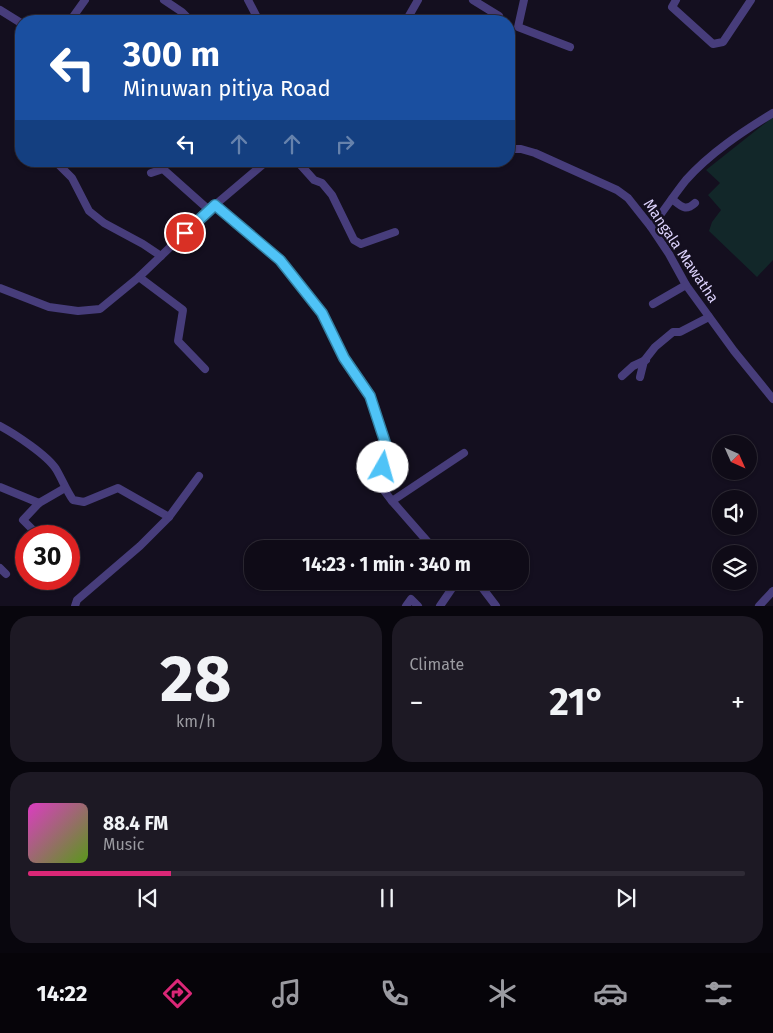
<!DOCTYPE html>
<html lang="en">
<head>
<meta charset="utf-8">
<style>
	body { margin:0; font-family:"Fira Sans",sans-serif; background:#1d1924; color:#f1f3f6; height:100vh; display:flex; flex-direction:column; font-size:19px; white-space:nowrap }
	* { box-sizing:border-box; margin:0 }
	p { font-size:16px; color:#9b9ba1 }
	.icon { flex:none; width:28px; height:28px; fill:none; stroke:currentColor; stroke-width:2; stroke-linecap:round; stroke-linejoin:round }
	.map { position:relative; height:606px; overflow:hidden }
	.panel { display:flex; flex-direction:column; gap:10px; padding:10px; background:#08060d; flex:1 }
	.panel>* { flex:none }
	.guide { position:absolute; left:15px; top:15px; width:500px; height:152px; border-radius:20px; box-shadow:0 1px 4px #0004,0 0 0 1px #2f2b36; background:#1a4fa0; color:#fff; overflow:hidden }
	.needle { width:32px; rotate:135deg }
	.fabs { position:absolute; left:712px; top:435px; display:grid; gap:10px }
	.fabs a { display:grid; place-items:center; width:45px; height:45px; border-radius:50%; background:#0f0b17; box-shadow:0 1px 4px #0004,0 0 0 1px #2f2b36; font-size:25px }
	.speed { position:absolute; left:15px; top:525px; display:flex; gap:10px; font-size:25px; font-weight:700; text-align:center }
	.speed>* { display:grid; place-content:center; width:65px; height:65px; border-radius:50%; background:#0f0b17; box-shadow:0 1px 4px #0004,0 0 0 1px #2f2b36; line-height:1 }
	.speed .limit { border:8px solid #d22; background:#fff; color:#111 }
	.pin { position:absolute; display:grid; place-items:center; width:42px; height:42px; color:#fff; margin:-21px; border:2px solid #fff; border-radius:50%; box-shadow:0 1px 5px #0007 }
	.me { position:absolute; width:55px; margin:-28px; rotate:7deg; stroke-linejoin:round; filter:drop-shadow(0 0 4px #0008) }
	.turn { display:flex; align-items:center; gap:18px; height:105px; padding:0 25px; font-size:22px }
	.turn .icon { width:65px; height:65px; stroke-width:2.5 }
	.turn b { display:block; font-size:35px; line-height:42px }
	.lanes { display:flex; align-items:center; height:48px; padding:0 25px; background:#0003; justify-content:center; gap:25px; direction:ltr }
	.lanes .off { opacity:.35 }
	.big { font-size:38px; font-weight:700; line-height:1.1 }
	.panel .tile { flex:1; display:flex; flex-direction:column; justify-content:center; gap:8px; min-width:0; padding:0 18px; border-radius:20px; background:#1d1924 }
	.panel .dial { align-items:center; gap:0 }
	.dial b { font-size:65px; line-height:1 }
	.song { display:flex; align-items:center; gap:15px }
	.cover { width:60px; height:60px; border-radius:8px; background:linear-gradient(135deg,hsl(310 70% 55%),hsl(90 70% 35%)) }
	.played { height:5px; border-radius:2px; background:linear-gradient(90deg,#db2777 20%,#2f2b36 20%) }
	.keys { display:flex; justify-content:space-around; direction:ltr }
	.heat { display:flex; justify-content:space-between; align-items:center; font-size:28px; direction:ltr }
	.panel .tiles { flex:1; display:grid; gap:10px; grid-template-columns:1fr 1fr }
	.tile:last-child { grid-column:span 2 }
	.trip { position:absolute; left:244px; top:540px; width:285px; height:50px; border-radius:20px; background:#0f0b17; box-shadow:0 1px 4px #0004,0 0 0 1px #2f2b36; font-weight:700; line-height:50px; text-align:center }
	.tabs { display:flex; height:80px; justify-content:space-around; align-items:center; background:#060409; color:#9b9ba1 }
	.tabs .icon { width:35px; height:35px }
	.tabs .selected { color:#db2777 }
	.tabs b { font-size:22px; color:#f1f3f6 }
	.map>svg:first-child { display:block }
	.green { fill:#122729 }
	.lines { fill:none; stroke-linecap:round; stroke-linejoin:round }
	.minor { stroke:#473d7b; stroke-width:8 }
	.route-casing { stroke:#337fa1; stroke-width:12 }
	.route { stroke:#4fc3f7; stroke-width:9 }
	.labels { text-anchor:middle; stroke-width:5; stroke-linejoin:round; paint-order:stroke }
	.street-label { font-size:15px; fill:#dbd1fb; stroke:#140f1f }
</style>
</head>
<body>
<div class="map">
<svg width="773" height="606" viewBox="0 0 773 606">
	<rect width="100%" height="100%" fill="#140f1f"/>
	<path class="green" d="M773 117V260L757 277 709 231 712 222 721 210 708 195 720 183 706 170Z"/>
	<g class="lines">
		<g class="minor">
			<path d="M164 0 182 12 191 21"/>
			<path d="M248 0 259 21"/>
			<path d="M473 0 499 16"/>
			<path d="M524 0 518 27 570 47"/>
			<path d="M676 0 672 7 713 44 723 42 751 0"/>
			<path d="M0 10 21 23"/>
			<path d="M70 21 85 0"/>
			<path d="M406 21 418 0"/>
			<path d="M509 149H521L535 153 617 190 628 198 651 227 669 254 686 285 734 351 773 399"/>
			<path d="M57 161V163L72 178 89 211 104 223 143 244 161 256"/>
			<path d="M297 161 314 180 322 183 332 195 354 240 361 244 395 232"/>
			<path d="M151 173 163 169 209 210"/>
			<path d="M672 199C681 206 685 212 695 203"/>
			<path d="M215 205 280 260 322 313 344 358 370 396 386 445 388 457 377 477 379 484 392 501 434 549"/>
			<path d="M651 227C663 212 674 195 686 180 710 153 742 132 773 113"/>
			<path d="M139 277 183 310 178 341 205 369"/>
			<path d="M0 288 49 307 78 311 100 309 139 277 209 210 267 161"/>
			<path d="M653 304 686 285"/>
			<path d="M622 376 633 366 646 360"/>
			<path d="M640 377 644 361 655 347 673 332H680L709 317"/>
			<path d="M0 426C15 434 47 455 56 469 62 479 66 490 73 500L84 502 118 488 169 517 140 546 77 600 75 606"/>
			<path d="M0 487 39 503"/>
			<path d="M392 501 464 453"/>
			<path d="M169 517 199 476"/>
			<path d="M39 536 23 520 39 503 65 488"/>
			<path d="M0 568 6 574"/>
			<path d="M477 581 496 606"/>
			<path d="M406 606 411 599 418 606"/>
			<path d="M440 606 457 581"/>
			<path d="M759 606 773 591"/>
		</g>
	</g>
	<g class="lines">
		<g class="route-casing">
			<path id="route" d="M185 233 215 205 280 260 322 313 344 358 370 396 386 445 388 457 383 467"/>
		</g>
		<use href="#route" class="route"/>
	</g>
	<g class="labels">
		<g class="street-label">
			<text transform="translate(681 251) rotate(56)" y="5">Mangala Mawatha</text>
		</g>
	</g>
</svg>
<div class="fabs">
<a><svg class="needle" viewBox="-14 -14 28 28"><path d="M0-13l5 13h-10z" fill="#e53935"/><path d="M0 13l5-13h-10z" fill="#9b9ba1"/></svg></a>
<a><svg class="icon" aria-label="sound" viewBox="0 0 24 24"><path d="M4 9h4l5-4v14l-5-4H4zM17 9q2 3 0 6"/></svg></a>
<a><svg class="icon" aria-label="layers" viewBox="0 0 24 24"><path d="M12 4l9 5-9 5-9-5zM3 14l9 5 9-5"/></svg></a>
</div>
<div class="speed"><div class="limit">30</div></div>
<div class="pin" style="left:185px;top:233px;background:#d93025"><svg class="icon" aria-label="arrive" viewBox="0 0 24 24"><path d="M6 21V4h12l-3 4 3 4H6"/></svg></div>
<svg class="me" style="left:383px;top:467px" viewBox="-20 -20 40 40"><circle r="19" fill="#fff"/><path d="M0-13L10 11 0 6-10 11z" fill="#4fc3f7"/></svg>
<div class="trip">14:23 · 1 min · 340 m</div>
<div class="guide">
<div class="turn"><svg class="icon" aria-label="left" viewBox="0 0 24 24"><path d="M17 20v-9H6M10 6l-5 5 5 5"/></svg><div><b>300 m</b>Minuwan pitiya Road</div></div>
<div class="lanes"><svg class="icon" aria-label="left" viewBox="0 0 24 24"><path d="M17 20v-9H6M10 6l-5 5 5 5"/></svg><svg class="icon off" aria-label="ahead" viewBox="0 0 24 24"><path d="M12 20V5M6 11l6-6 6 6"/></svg><svg class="icon off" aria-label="ahead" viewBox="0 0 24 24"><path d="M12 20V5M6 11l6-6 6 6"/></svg><svg class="icon off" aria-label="right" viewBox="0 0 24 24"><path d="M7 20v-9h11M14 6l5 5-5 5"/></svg></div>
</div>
</div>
<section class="panel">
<div class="tiles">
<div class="tile dial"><b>28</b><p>km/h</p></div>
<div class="tile"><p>Climate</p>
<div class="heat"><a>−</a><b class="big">21°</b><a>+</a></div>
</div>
<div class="tile">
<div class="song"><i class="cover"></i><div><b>88.4 FM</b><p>Music</p></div></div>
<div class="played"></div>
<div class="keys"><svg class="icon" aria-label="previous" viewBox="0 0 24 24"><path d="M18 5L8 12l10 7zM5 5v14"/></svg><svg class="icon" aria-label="pause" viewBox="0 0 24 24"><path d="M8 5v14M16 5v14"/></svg><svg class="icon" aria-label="next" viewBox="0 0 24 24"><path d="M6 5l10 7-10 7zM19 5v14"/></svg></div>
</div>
</div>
</section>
<nav class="tabs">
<b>14:22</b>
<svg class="icon selected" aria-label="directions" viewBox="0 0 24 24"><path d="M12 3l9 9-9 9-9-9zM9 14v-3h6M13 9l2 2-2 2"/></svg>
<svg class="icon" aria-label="music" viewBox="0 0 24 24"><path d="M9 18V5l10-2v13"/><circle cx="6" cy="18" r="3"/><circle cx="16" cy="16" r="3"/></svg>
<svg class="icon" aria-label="phone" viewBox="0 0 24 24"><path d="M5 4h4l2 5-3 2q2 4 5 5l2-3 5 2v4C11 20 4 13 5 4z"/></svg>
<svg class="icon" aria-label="climate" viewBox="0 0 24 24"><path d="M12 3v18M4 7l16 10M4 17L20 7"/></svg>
<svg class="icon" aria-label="car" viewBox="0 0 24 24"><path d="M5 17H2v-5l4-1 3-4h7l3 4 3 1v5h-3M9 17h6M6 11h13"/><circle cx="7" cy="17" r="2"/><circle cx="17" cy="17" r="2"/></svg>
<svg class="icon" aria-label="filters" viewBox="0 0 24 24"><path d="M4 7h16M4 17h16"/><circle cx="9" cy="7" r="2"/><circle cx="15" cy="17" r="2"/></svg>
</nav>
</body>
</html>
